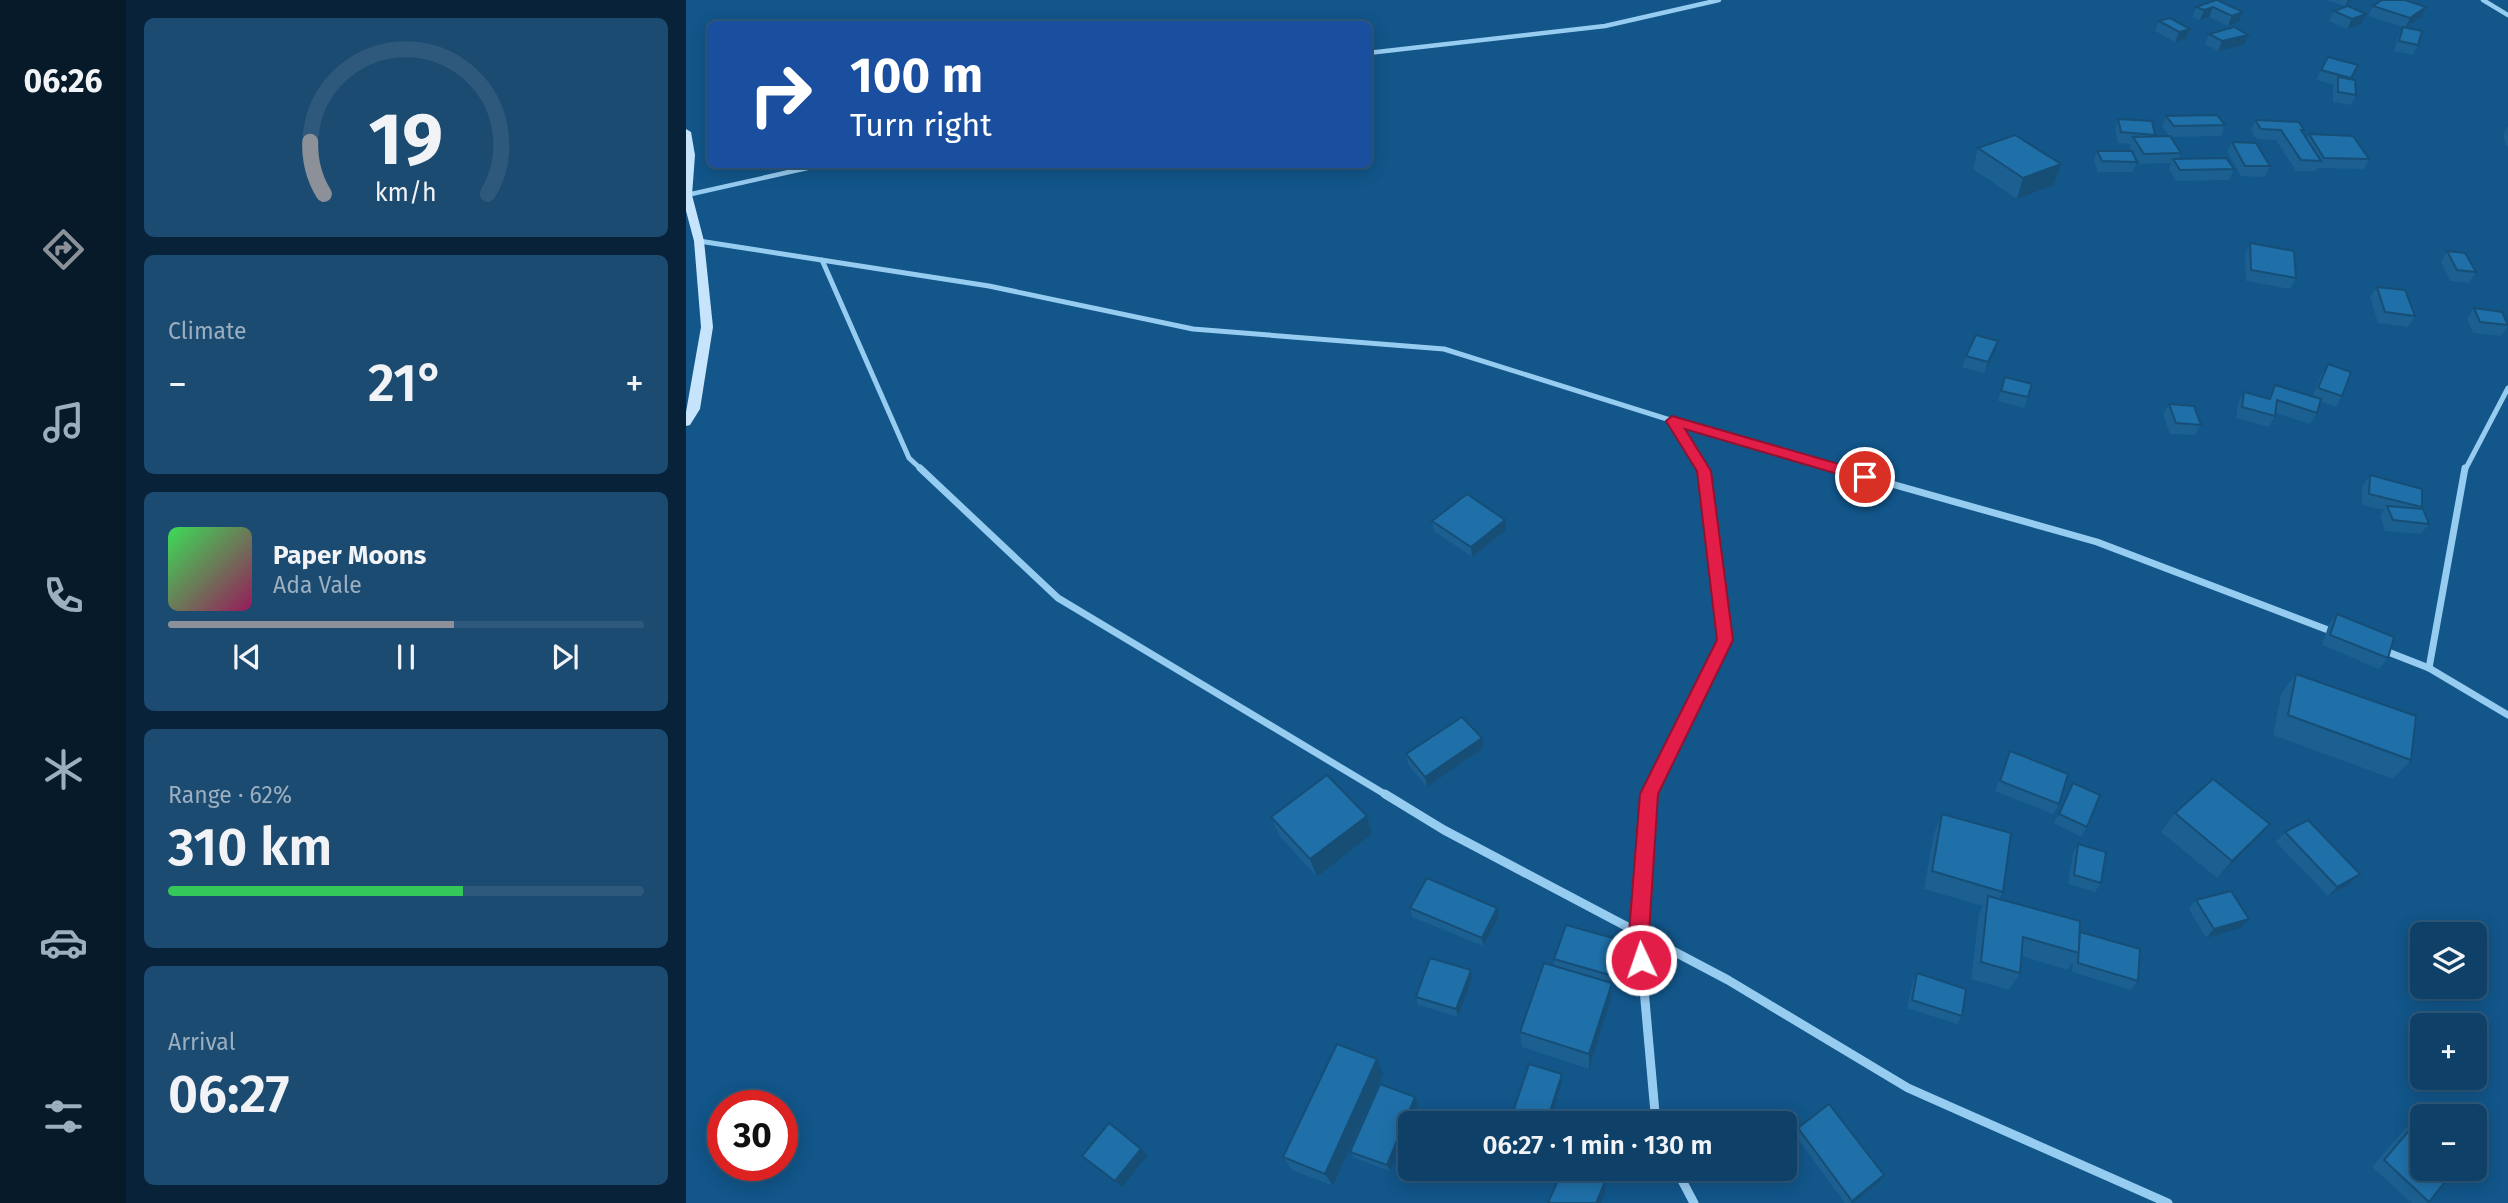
<!DOCTYPE html>
<html lang="en">
<head>
<meta charset="utf-8">
<style>
	body { margin:0; font-family:"Fira Sans",sans-serif; background:#1c4b71; color:#f1f3f6; height:100vh; display:flex; flex-direction:column; font-size:26px; white-space:nowrap }
	* { box-sizing:border-box; margin:0 }
	p { font-size:23px; color:#9bafc0 }
	.icon { flex:none; width:38px; height:38px; fill:none; stroke:currentColor; stroke-width:2; stroke-linecap:round; stroke-linejoin:round }
	.map { position:relative; flex:1; overflow:hidden }
	.panel { display:flex; flex-direction:column; gap:18px; padding:18px; background:#082339; width:560px }
	.panel>* { flex:none }
	.top-card { position:absolute; left:21px; top:21px; width:665px; height:147px; border-radius:10px; box-shadow:0 4px 18px #0003,0 0 0 2px #2e597c; background:#1a4fa0; color:#fff; overflow:hidden }
	.controls { position:absolute; left:1724px; top:922px; display:grid; gap:14px }
	.controls a { display:grid; place-items:center; width:77px; height:77px; border-radius:10px; background:#0e4068; box-shadow:0 4px 18px #0003,0 0 0 2px #2e597c; font-size:35px }
	.speed { position:absolute; left:21px; top:1090px; display:flex; gap:14px; font-size:35px; font-weight:700; text-align:center }
	.speed>* { display:grid; place-content:center; width:91px; height:91px; border-radius:50%; background:#0e4068; box-shadow:0 4px 18px #0003,0 0 0 2px #2e597c; line-height:1 }
	.speed .limit { border:10px solid #d22; background:#fff; color:#111 }
	.pin { position:absolute; display:grid; place-items:center; width:60px; height:60px; color:#fff; margin:-30px; border:4px solid #fff; border-radius:50%; box-shadow:0 2px 7px #0007 }
	.me { position:absolute; width:77px; margin:-38px; rotate:357deg; stroke-linejoin:round; filter:drop-shadow(0 0 5px #0008) }
	.turn { display:flex; align-items:center; gap:24px; height:147px; padding:0 28px; font-size:32px }
	.turn .icon { width:91px; height:91px; stroke-width:2.5 }
	.turn b { display:block; font-size:49px; line-height:60px }
	.big { font-size:52px; font-weight:600; line-height:1.1 }
	.panel .widget { flex:1; display:flex; flex-direction:column; justify-content:center; gap:10px; min-width:0; padding:0 24px; border-radius:10px; background:#1c4b71 }
	.panel .dial { align-items:center; gap:0 }
	.dial svg { height:182px; overflow:visible; fill:none; stroke:#2e597c; stroke-width:7; stroke-linecap:round; text-anchor:middle }
	.dial text { fill:#f1f3f6; stroke:none }
	.song { display:flex; align-items:center; gap:21px }
	.cover { width:84px; height:84px; border-radius:10px; background:linear-gradient(135deg,hsl(130 70% 55%),hsl(330 70% 35%)) }
	.played { height:7px; border-radius:4px; background:linear-gradient(90deg,#8c9099 60%,#2e597c 60%) }
	.keys { display:flex; justify-content:space-around; direction:ltr }
	.heat { display:flex; justify-content:space-between; align-items:center; font-size:38px; direction:ltr }
	.charge { height:10px; border-radius:5px; background:linear-gradient(90deg,#34c759 62%,#2e597c 0) }
	.trip { position:absolute; left:712px; top:1111px; width:399px; height:70px; border-radius:10px; background:#0e4068; box-shadow:0 4px 18px #0003,0 0 0 2px #2e597c; font-weight:600; line-height:70px; text-align:center }
	main { display:flex; flex:1; min-height:0 }
	.tabs { display:flex; flex-direction:column; width:126px; justify-content:space-around; align-items:center; background:#061a2a; color:#9bafc0 }
	.tabs .icon { width:49px; height:49px }
	.tabs .on { color:#8c9099 }
	.tabs b { font-size:32px; color:#f1f3f6 }
	.map>svg:first-child { display:block }
	.lines { fill:none; stroke-linecap:round; stroke-linejoin:round }
	.street-far3 { stroke:#97ccf1; stroke-width:4.5 }
	.street-far2 { stroke:#97ccf1; stroke-width:5 }
	.street-far1 { stroke:#97ccf1; stroke-width:7 }
	.street { stroke:#97ccf1; stroke-width:9 }
	.secondary { fill:#c6e4fc; fill-rule:evenodd }
	.wall { fill:#1b6091 }
	.shaded-wall { fill:#164e76 }
	.building { fill:#1f70a9; stroke:#164e76; stroke-width:2 }
	.route { fill:#e11d48; stroke:#92132f; stroke-width:2 }
</style>
</head>
<body>
<main>
<nav class="tabs">
<b>06:26</b>
<svg class="icon on" aria-label="directions" viewBox="0 0 24 24"><path d="M12 3l9 9-9 9-9-9zM9 14v-3h6M13 9l2 2-2 2"/></svg>
<svg class="icon" aria-label="music" viewBox="0 0 24 24"><path d="M9 18V5l10-2v13"/><circle cx="6" cy="18" r="3"/><circle cx="16" cy="16" r="3"/></svg>
<svg class="icon" aria-label="phone" viewBox="0 0 24 24"><path d="M5 4h4l2 5-3 2q2 4 5 5l2-3 5 2v4C11 20 4 13 5 4z"/></svg>
<svg class="icon" aria-label="climate" viewBox="0 0 24 24"><path d="M12 3v18M4 7l16 10M4 17L20 7"/></svg>
<svg class="icon" aria-label="car" viewBox="0 0 24 24"><path d="M5 17H2v-5l4-1 3-4h7l3 4 3 1v5h-3M9 17h6M6 11h13"/><circle cx="7" cy="17" r="2"/><circle cx="17" cy="17" r="2"/></svg>
<svg class="icon" aria-label="filters" viewBox="0 0 24 24"><path d="M4 7h16M4 17h16"/><circle cx="9" cy="7" r="2"/><circle cx="15" cy="17" r="2"/></svg>
</nav>
<section class="panel">
<div class="widget dial"><svg viewBox="0 0 100 80">
<path d="M14 69A42 42 0 1 1 86 69"/>
<path d="M14 69A42 42 0 0 1 8 46" stroke="#8c9099"/>
<text x="50" y="56" font-size="32" font-weight="700">19</text>
<text x="50" y="72" font-size="11">km/h</text>
</svg></div>
<div class="widget"><p>Climate</p>
<div class="heat"><a>−</a><b class="big">21°</b><a>+</a></div>
</div>
<div class="widget">
<div class="song"><i class="cover"></i><div><b>Paper Moons</b><p>Ada Vale</p></div></div>
<div class="played"></div>
<div class="keys"><svg class="icon" aria-label="previous" viewBox="0 0 24 24"><path d="M18 5L8 12l10 7zM5 5v14"/></svg><svg class="icon" aria-label="pause" viewBox="0 0 24 24"><path d="M8 5v14M16 5v14"/></svg><svg class="icon" aria-label="next" viewBox="0 0 24 24"><path d="M6 5l10 7-10 7zM19 5v14"/></svg></div>
</div>
<div class="widget"><p>Range · 62%</p><b class="big">310 km</b><div class="charge"></div></div>
<div class="widget"><p>Arrival</p><b class="big">06:27</b></div>
</section>
<div class="map">
<svg width="1822" height="1203" viewBox="0 0 1822 1203">
	<rect width="100%" height="100%" fill="#12568a"/>
	<g class="lines">
		<g class="street-far3">
			<path d="M1797 0 1822 15"/>
			<path d="M682 53 919 26 1033 0"/>
			<path d="M1 195 139 164"/>
		</g>
		<g class="street-far2">
			<path d="M13 241 303 286 507 329 758 349 1051 441 1155 470"/>
			<path d="M136 260 223 458 236 470"/>
			<path d="M987 422 1017 470"/>
			<path d="M1779 470 1822 388"/>
		</g>
		<g class="street-far1">
			<path d="M234 468 372 598 702 796"/>
			<path d="M1149 468 1411 542 1650 633"/>
			<path d="M1697 650 1743 668 1822 715"/>
			<path d="M1743 668 1779 468"/>
			<path d="M963 796 1039 640 1016 468"/>
		</g>
		<g class="street">
			<path d="M699 794 758 830 1042 980 1222 1088 1482 1203"/>
			<path d="M963 794 953 933 970 1124"/>
			<path d="M990 1169 1008 1203"/>
		</g>
		<path class="secondary" d="M0 129 5 132 9 155 6 195 18 241 27 327 14 409 4 425 0 426V412L15 327 8 241 0 211Z"/>
	</g>
	<g class="wall">
		<path d="M1530 0 1557 12 1553 22 1542 26 1523 17 1514 20 1506 17 1510 7Z"/>
		<path d="M1640 0H1667L1659 6Z"/>
		<path d="M1662 6 1675 24 1661 29 1643 21 1648 11Z"/>
		<path d="M1687 6 1740 7 1735 17 1719 28 1732 45 1727 55 1708 51 1712 37 1717 27 1682 16Z"/>
		<path d="M1473 21 1504 29 1500 39 1489 42 1469 31Z"/>
		<path d="M1523 34 1558 45 1532 51 1519 44Z"/>
		<path d="M1672 65 1665 79 1670 95 1665 105 1647 102V87L1648 85 1630 80 1635 70Z"/>
		<path d="M1480 116 1539 125 1535 136 1484 137 1495 153 1493 159 1548 169 1543 180 1490 181 1483 169 1485 163 1454 164 1447 153 1451 162 1447 172H1412L1408 161 1411 151H1446L1444 147 1445 144 1432 143 1429 129 1432 119 1469 135 1468 137 1483 136 1476 126Z"/>
		<path d="M1569 120 1618 130 1617 133 1620 139 1623 134 1683 159 1678 169 1633 168 1632 167 1630 171H1610L1590 140 1570 139 1565 130Z"/>
		<path d="M1822 126V146H1820L1817 135Z"/>
		<path d="M1546 142 1584 166 1579 177 1555 176 1541 152Z"/>
		<path d="M1292 148 1375 164 1368 185 1331 199 1287 169Z"/>
		<path d="M1564 243 1610 278 1604 289 1560 281 1559 254Z"/>
		<path d="M1761 251 1790 272 1783 283 1764 281 1755 262Z"/>
		<path d="M1691 287 1729 316 1722 327 1692 323 1684 297Z"/>
		<path d="M1788 308 1822 324V326L1815 336 1787 333 1781 319Z"/>
		<path d="M1309 352 1298 373 1276 367 1280 356Z"/>
		<path d="M1642 364 1656 396 1650 407 1634 401 1631 413 1624 424 1589 413V416L1583 427 1550 418 1552 403 1558 392 1582 399 1589 385 1626 397 1635 375Z"/>
		<path d="M1319 377 1342 397 1338 408 1312 401Z"/>
		<path d="M1483 404 1515 425 1509 435 1484 434 1477 414Z"/>
		<path d="M1684 475 1736 507 1735 509 1743 524 1735 534 1699 531 1694 516 1698 510 1676 505V486Z"/>
		<path d="M746 521 820 530 786 557 748 531Z"/>
		<path d="M1651 614 1702 658 1693 669 1636 645 1643 624Z"/>
		<path d="M1610 674 1725 760 1707 779 1587 735 1595 694Z"/>
		<path d="M797 748 741 787 722 764 720 754Z"/>
		<path d="M1324 751 1373 804 1367 814 1309 791 1320 760Z"/>
		<path d="M1387 783 1401 827 1395 837 1368 823Z"/>
		<path d="M1489 813 1568 842 1531 878 1475 832Z"/>
		<path d="M1256 814 1317 892 1313 899 1394 933 1452 981 1445 990 1386 972 1387 962 1381 970 1336 956 1334 973 1323 990 1285 979 1293 914 1297 906 1238 889 1248 833Z"/>
		<path d="M681 816 686 834 631 877 593 835 585 817Z"/>
		<path d="M1599 832 1674 874 1665 883 1642 896 1590 842Z"/>
		<path d="M1392 844 1415 883 1409 892 1382 884 1387 853Z"/>
		<path d="M1510 900 1563 919 1555 928 1520 938 1503 909Z"/>
		<path d="M724 908 813 917 797 946 726 917Z"/>
		<path d="M945 952 934 986 926 984 925 999 903 1069 836 1047 834 1032 869 966 868 959Z"/>
		<path d="M785 970 786 978 772 1017 732 1005 730 997Z"/>
		<path d="M1231 973 1276 1016 1271 1024 1221 1008 1227 981Z"/>
		<path d="M697 1074 647 1186 606 1170 597 1157Z"/>
		<path d="M732 1104 704 1171 668 1158 664 1152Z"/>
		<path d="M1731 1121 1743 1202 1740 1203H1726L1686 1167 1720 1128Z"/>
		<path d="M1112 1128 1193 1182 1167 1203H1159L1109 1135Z"/>
	</g>
	<g class="shaded-wall">
		<path d="M1662 0H1667L1659 6Z"/>
		<path d="M1527 7 1523 17 1514 20 1518 10Z"/>
		<path d="M1740 7 1735 17 1719 28 1724 18Z"/>
		<path d="M1557 12 1553 22 1542 26 1546 16Z"/>
		<path d="M1680 14 1675 24 1661 29 1666 19Z"/>
		<path d="M1504 29 1500 39 1489 42 1493 32Z"/>
		<path d="M1562 35 1558 45 1532 51 1536 41Z"/>
		<path d="M1375 164 1368 185 1331 199 1337 178Z"/>
		<path d="M1312 341 1309 352 1298 373 1302 362Z"/>
		<path d="M819 520 820 530 786 557 785 547Z"/>
		<path d="M796 738 797 748 741 787 739 777Z"/>
		<path d="M681 816 686 834 631 877 624 859Z"/>
		<path d="M1584 824 1568 842 1531 878 1546 861Z"/>
		<path d="M1674 874 1665 883 1642 896 1651 887Z"/>
		<path d="M811 908 813 917 797 946 796 938Z"/>
		<path d="M1563 919 1555 928 1520 938 1528 929Z"/>
		<path d="M945 943V952L934 986V978Z"/>
		<path d="M785 970 786 978 772 1017 770 1009Z"/>
		<path d="M926 983 925 999 903 1069V1054Z"/>
		<path d="M691 1059 697 1074 647 1186 639 1174Z"/>
		<path d="M876 1074V1082L863 1124H860Z"/>
		<path d="M729 1097 732 1104 704 1171 701 1165Z"/>
		<path d="M455 1149 462 1155 436 1187 429 1181Z"/>
		<path d="M1198 1175 1193 1182 1167 1203H1165Z"/>
		<path d="M919 1182V1194L915 1203H910Z"/>
	</g>
	<g class="building">
		<path d="M1530 0H1531L1557 12 1546 16 1527 7 1518 10 1510 7Z"/>
		<path d="M1696 0H1719L1740 7 1724 18 1687 6Z"/>
		<path d="M1662 6 1680 14 1666 19 1648 11Z"/>
		<path d="M1484 18 1504 29 1493 32 1473 21Z"/>
		<path d="M1548 27 1562 35 1536 41 1523 34Z"/>
		<path d="M1717 27 1736 31 1732 45 1713 41Z"/>
		<path d="M1642 57 1672 65 1665 78 1635 70Z"/>
		<path d="M1652 77 1669 80 1670 95 1652 92Z"/>
		<path d="M1531 115 1539 125 1488 126 1480 116Z"/>
		<path d="M1432 119 1466 121 1469 135 1435 132Z"/>
		<path d="M1569 120 1613 122 1618 130H1615L1635 161 1615 160 1595 130 1575 129Z"/>
		<path d="M1623 134 1667 136 1683 159 1638 158Z"/>
		<path d="M1329 135 1375 164 1337 178 1292 148Z"/>
		<path d="M1484 136 1495 153 1458 154 1447 137Z"/>
		<path d="M1546 142 1570 143 1584 166H1559Z"/>
		<path d="M1411 151H1446L1451 162 1416 161Z"/>
		<path d="M1540 158 1548 169 1494 170 1487 159Z"/>
		<path d="M1564 243 1608 251 1610 278 1565 270Z"/>
		<path d="M1761 251 1779 253 1790 272 1771 270Z"/>
		<path d="M1691 287 1719 290 1729 316 1699 312Z"/>
		<path d="M1788 308 1816 312 1822 325 1794 322Z"/>
		<path d="M1290 335 1312 341 1302 362 1280 356Z"/>
		<path d="M1642 364 1665 372 1656 396 1632 388Z"/>
		<path d="M1319 377 1346 384 1342 397 1315 391Z"/>
		<path d="M1589 385 1635 399 1631 413 1591 400 1589 416 1556 407 1558 392 1584 399Z"/>
		<path d="M1483 404 1508 406 1515 425 1490 423Z"/>
		<path d="M1684 475 1736 489V507L1683 494Z"/>
		<path d="M781 494 819 520 785 547 746 521Z"/>
		<path d="M1701 506 1737 509 1743 524 1707 520Z"/>
		<path d="M1651 614 1708 637 1702 658 1644 635Z"/>
		<path d="M1610 674 1730 716 1725 760 1602 715Z"/>
		<path d="M776 717 796 738 739 777 720 754Z"/>
		<path d="M1324 751 1382 774 1373 804 1314 781Z"/>
		<path d="M641 775 681 816 624 859 585 817Z"/>
		<path d="M1527 779 1584 824 1546 861 1489 813Z"/>
		<path d="M1387 783 1414 795 1401 827 1373 814Z"/>
		<path d="M1256 814 1325 833 1317 892 1246 871Z"/>
		<path d="M1622 820 1674 874 1651 887 1599 832Z"/>
		<path d="M1392 844 1420 852 1415 883 1388 875Z"/>
		<path d="M741 878 811 908 796 938 724 908Z"/>
		<path d="M1545 891 1563 919 1528 929 1510 900Z"/>
		<path d="M1302 896 1394 921 1393 953 1337 937 1334 973 1295 962Z"/>
		<path d="M880 925 945 943 934 978 868 959Z"/>
		<path d="M1394 932 1454 949 1452 981 1392 963Z"/>
		<path d="M744 958 785 970 770 1009 730 997Z"/>
		<path d="M858 963 926 983 903 1054 834 1032Z"/>
		<path d="M1231 973 1280 989 1276 1016 1226 1000Z"/>
		<path d="M651 1044 691 1059 639 1174 597 1157Z"/>
		<path d="M843 1064 876 1074 860 1124H823Z"/>
		<path d="M694 1084 729 1097 701 1165 664 1152Z"/>
		<path d="M1143 1104 1198 1175 1166 1201 1112 1128Z"/>
		<path d="M1731 1121 1736 1125V1169H1769L1743 1202 1698 1160Z"/>
		<path d="M423 1123 455 1149 429 1181 396 1156Z"/>
		<path d="M877 1169H893L919 1182 910 1203H862Z"/>
	</g>
	<path class="route" d="M986 416 1184 473 1187 477 1179 482 999 429 1025 471 1047 640 972 794 963 933 965 960 962 967 955 970 948 967 943 933 954 794 1031 640 1011 471 980 421Z"/>
</svg>
<div class="controls">
<a><svg class="icon" aria-label="layers" viewBox="0 0 24 24"><path d="M12 4l9 5-9 5-9-5zM3 14l9 5 9-5"/></svg></a>
<a>+</a>
<a>−</a>
</div>
<div class="speed"><div class="limit">30</div></div>
<div class="pin" style="left:1179px;top:477px;background:#d93025"><svg class="icon" aria-label="arrive" viewBox="0 0 24 24"><path d="M6 21V4h12l-3 4 3 4H6"/></svg></div>
<svg class="me" style="left:955px;top:960px" viewBox="-20 -20 40 40"><circle r="17" fill="#e11d48" stroke="#fff" stroke-width="3"/><path d="M0-11L8 9 0 5-8 9z" fill="#fff"/></svg>
<div class="trip">06:27 · 1 min · 130 m</div>
<div class="top-card">
<div class="turn"><svg class="icon" aria-label="right" viewBox="0 0 24 24"><path d="M7 20v-9h11M14 6l5 5-5 5"/></svg><div><b>100 m</b>Turn right</div></div>
</div>
</div>
</main>
</body>
</html>
